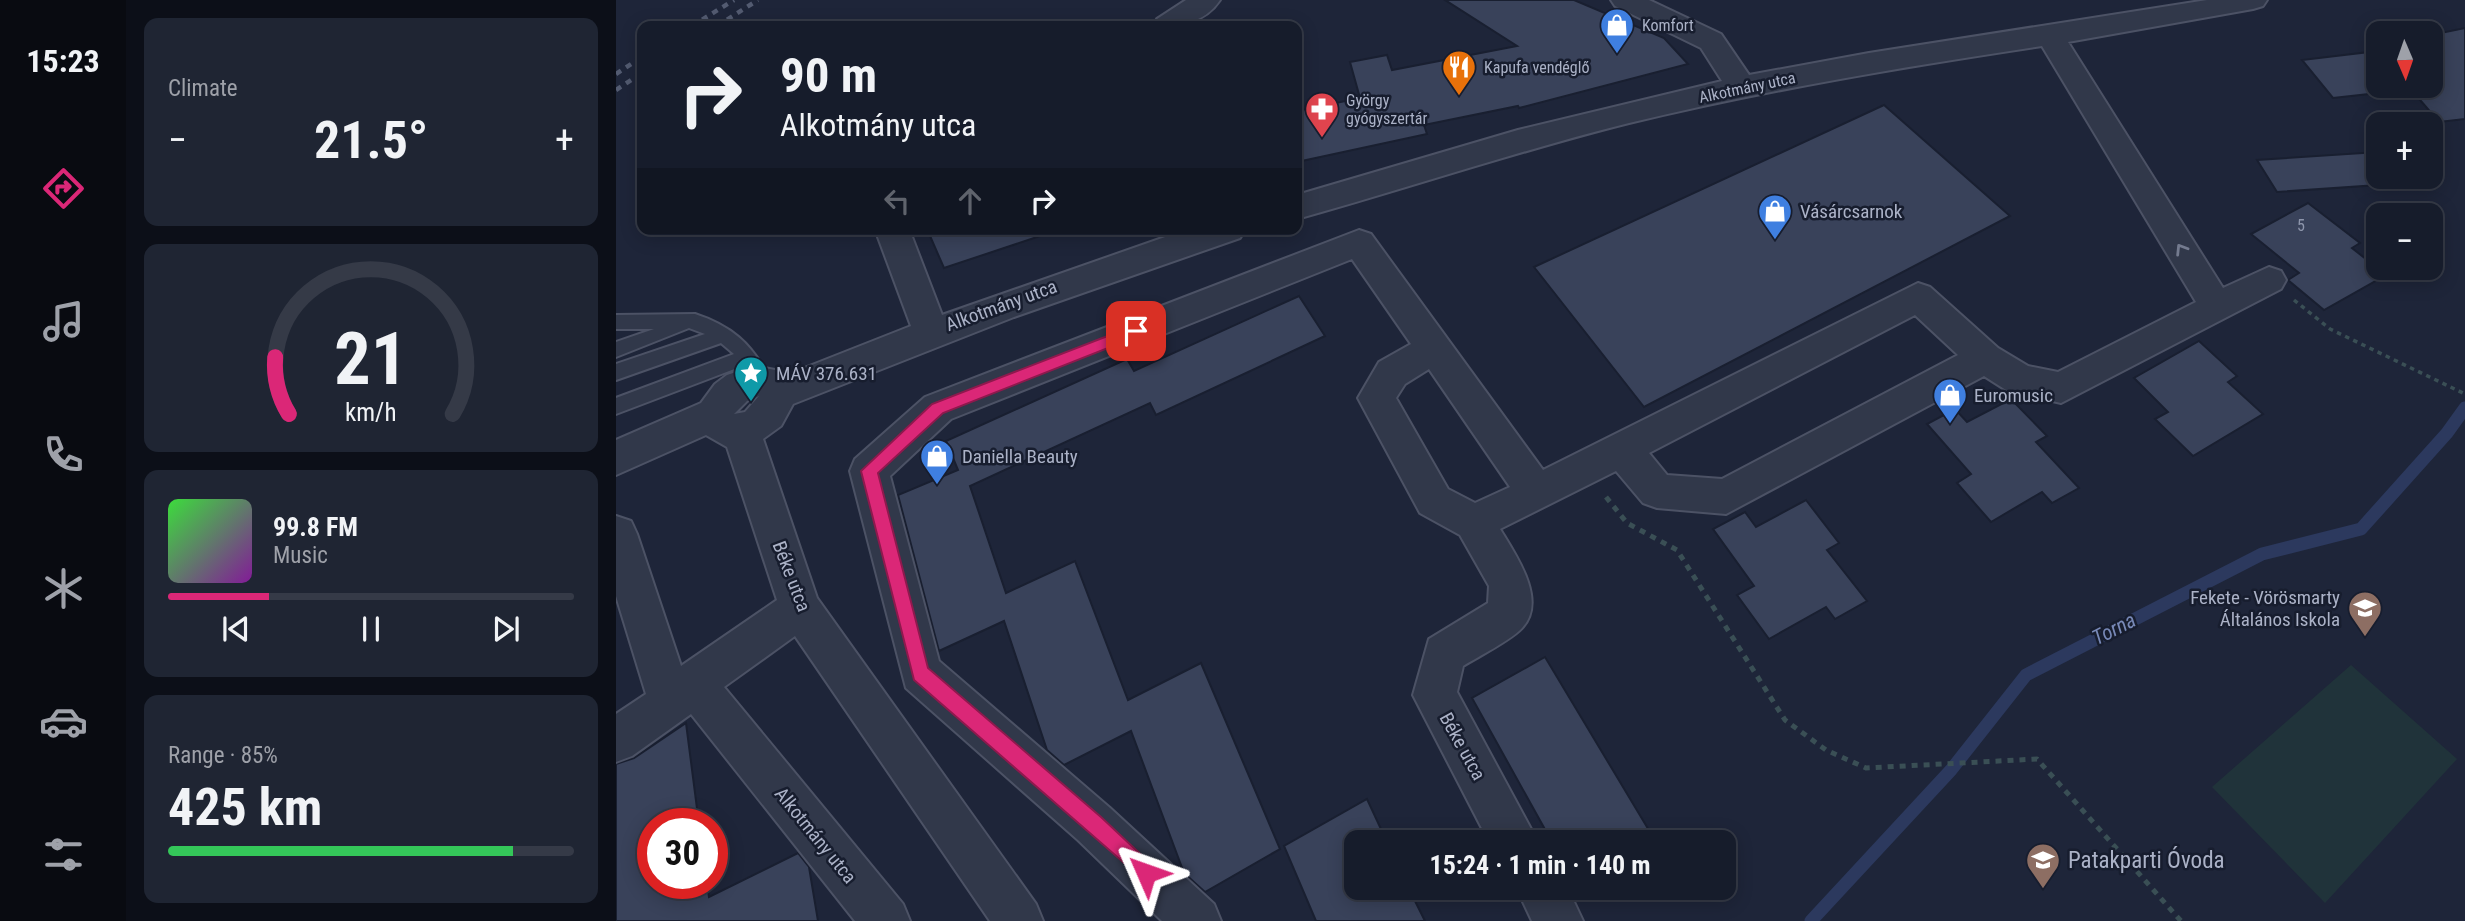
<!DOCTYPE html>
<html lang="en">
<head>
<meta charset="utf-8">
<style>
	body { margin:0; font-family:"Roboto Condensed",sans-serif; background:#1f2533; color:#f1f3f6; height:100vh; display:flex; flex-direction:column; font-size:26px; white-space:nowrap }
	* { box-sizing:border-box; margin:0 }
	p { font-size:23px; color:#9ea1a9 }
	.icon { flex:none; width:38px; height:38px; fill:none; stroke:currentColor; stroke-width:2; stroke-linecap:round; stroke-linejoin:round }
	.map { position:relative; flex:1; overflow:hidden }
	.panel { display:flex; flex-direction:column; gap:18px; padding:18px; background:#0c0f18; width:490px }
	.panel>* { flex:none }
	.hud { position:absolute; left:21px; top:21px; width:665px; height:214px; border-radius:14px; box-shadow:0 4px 18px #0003,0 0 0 2px #353a47; background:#161c2b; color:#f1f3f6; overflow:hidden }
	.needle { width:46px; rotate:178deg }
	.fabs { position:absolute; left:1750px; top:21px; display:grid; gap:14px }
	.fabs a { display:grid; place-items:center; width:77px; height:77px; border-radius:14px; background:#161c2b; box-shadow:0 4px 18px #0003,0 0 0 2px #353a47; font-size:35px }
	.speed { position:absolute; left:21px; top:808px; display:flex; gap:14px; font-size:35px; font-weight:700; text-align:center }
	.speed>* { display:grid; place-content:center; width:91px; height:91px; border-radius:50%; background:#161c2b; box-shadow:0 4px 18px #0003,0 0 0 2px #353a47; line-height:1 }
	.speed .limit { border:10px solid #d22; background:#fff; color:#111 }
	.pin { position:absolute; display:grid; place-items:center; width:60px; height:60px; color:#fff; margin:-30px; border-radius:14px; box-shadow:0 4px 10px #0006 }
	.me { position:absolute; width:77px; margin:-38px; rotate:313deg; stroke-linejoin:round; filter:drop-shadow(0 0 5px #0008) }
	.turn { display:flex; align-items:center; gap:24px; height:147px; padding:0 28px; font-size:32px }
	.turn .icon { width:91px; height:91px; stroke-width:2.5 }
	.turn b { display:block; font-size:49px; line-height:60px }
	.lanes { display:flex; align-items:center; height:66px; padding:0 28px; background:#0003; justify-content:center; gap:35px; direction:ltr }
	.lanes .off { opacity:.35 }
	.big { font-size:52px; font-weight:700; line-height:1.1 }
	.panel .tile { flex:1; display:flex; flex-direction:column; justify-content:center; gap:10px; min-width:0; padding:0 24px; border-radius:14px; background:#1f2533 }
	.panel .dial { align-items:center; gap:0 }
	.dial svg { height:182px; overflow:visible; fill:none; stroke:#353a47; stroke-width:7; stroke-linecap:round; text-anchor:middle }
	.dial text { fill:#f1f3f6; stroke:none }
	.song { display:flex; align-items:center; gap:21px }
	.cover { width:84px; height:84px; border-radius:10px; background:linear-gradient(135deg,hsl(120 70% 55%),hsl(290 70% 35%)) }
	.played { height:7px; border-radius:4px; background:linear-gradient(90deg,#db2777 25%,#353a47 25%) }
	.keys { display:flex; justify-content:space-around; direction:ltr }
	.heat { display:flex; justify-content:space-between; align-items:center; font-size:38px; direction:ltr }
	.charge { height:10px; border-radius:5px; background:linear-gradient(90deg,#34c759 85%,#353a47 0) }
	.trip { position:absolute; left:728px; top:830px; width:392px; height:70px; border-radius:14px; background:#161c2b; box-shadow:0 4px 18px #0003,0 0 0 2px #353a47; font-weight:700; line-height:70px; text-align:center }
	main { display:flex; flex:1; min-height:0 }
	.tab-bar { display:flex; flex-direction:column; width:126px; justify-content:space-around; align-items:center; background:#090b11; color:#9ea1a9 }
	.tab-bar .icon { width:49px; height:49px }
	.tab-bar .selected { color:#db2777 }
	.tab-bar b { font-size:32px; color:#f1f3f6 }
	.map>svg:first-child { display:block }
	.green { fill:#20333a }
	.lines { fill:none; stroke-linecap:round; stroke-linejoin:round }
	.stream { stroke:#2c395e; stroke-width:13 }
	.building { fill:#39425a; stroke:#191f30; stroke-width:2 }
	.service-casing { stroke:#4c5265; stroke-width:4 }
	.minor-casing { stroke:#4c5265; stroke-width:4 }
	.path-far1 { stroke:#3a4f55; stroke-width:3.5; stroke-dasharray:4.5 4.5; stroke-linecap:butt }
	.path { stroke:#3a4f55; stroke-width:5; stroke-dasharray:6 6; stroke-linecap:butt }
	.service { fill:#31384a; fill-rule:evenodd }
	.minor { fill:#31384a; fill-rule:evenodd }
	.rail { stroke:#535b71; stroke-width:4.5; stroke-dasharray:6 6; stroke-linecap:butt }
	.oneway { stroke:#747b8f }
	.route { fill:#db2777; stroke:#8e194d; stroke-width:2 }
	.labels { text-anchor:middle; stroke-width:5; stroke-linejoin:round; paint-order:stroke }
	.far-poi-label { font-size:16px; fill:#abb2c7; stroke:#171d2e; text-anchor:start }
	.far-street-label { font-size:16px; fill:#abb2c7; stroke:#171d2e }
	.number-label { font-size:16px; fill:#8e96ac }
	.poi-label { font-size:19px; fill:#abb2c7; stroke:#171d2e; text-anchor:start }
	.street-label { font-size:19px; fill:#abb2c7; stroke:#171d2e }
	.water-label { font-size:21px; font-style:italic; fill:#7889b7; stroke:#171d2e }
	.near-poi-label { font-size:23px; fill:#abb2c7; stroke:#171d2e; text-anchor:start }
</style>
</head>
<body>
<main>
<nav class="tab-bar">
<b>15:23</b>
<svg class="icon selected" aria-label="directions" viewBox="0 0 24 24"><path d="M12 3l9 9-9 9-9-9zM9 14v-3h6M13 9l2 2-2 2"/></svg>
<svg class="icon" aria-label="music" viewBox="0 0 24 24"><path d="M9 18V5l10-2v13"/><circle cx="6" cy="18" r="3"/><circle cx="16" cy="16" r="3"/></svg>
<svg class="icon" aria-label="phone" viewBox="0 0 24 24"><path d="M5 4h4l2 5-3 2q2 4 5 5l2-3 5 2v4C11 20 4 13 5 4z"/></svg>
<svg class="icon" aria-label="climate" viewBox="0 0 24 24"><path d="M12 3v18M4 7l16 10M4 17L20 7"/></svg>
<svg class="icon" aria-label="car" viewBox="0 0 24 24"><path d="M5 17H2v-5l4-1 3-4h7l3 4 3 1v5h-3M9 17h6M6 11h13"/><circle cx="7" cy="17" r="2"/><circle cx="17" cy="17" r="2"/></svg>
<svg class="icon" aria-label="filters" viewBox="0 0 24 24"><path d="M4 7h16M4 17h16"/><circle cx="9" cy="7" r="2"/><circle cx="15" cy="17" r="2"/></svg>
</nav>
<section class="panel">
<div class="tile"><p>Climate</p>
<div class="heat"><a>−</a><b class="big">21.5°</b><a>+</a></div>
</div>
<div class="tile dial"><svg viewBox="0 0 100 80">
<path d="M14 69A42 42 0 1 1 86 69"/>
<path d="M14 69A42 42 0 0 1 8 44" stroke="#db2777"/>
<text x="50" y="56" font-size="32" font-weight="700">21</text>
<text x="50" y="72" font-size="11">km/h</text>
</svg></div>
<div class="tile">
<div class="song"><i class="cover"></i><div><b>99.8 FM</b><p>Music</p></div></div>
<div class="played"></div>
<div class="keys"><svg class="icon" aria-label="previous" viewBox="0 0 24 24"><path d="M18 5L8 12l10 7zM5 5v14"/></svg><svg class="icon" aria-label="pause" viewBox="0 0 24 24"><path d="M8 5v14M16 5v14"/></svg><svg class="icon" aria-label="next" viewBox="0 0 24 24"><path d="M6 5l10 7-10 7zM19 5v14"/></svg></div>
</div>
<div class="tile"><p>Range · 85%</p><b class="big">425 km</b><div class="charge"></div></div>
</section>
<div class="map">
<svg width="1849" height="921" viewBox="0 0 1849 921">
	<rect width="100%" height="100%" fill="#1e2539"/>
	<path class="green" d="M1735 665 1841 759 1709 903 1596 787Z"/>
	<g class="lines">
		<path class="stream" d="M1195 921 1335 770 1410 675 1646 554 1745 529 1831 433 1849 408"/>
	</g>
	<g class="building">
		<path d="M829 0H958L1048 38 1072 64 903 108 902 106 808 125 811 134 681 162V111L744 98 734 62 771 55 776 70 901 46Z"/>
		<path d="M1849 28V119L1823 122 1792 86H1815V35Z"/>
		<path d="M1762 51V93L1717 98 1686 60Z"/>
		<path d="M1268 105 1394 216 1028 407 918 267Z"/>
		<path d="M1762 152V185L1661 192 1641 160Z"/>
		<path d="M1692 203 1744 243 1736 248 1770 275 1708 310 1672 280 1683 273 1635 234Z"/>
		<path d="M311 229H426L427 235 328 268Z"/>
		<path d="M683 296 709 336 540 415 534 403 354 486 390 593 459 561 512 700 585 663 664 849 589 892 568 873 515 731 448 765 431 750 388 621 323 651 282 495 342 470 330 441 511 359 518 371Z"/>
		<path d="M1583 341 1621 376 1612 382 1647 414 1577 456 1539 419 1552 412 1518 378Z"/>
		<path d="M1395 399 1431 436 1420 442 1463 488 1436 503 1426 492 1375 522 1341 483 1355 474 1311 424 1339 409 1351 422Z"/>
		<path d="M1190 500 1223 543 1211 550 1251 601 1219 619 1210 607 1153 639 1121 595 1138 586 1097 529 1129 512 1140 527Z"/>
		<path d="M929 657 1040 842H936L856 698Z"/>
		<path d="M70 723 83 824H37V884H91L93 897 182 853 193 867 202 921H0V764L18 758Z"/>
		<path d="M751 799 771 842H740V887H792L809 921H700L668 846Z"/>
	</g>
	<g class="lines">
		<g class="service-casing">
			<path id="service" d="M79 314C115 326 135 343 152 376L161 379 163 384 161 389 154 392 140 386 129 365 0 414V398L118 354 105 343 0 380V364L89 334 73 328 0 357V342L38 329H0V315Z"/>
		</g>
		<g class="minor-casing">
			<g id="minor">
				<path d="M570 0H604C588 24 563 26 537 26L541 19Z"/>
				<path d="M995 0H1033L1105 34 1133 75 1253 53 1591 0H1651L1647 6 1637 9 1452 42 1607 288 1653 267 1665 271 1670 280 1665 289 1445 403 1390 390 1368 376 1110 514 1041 508 1027 503 1000 471 884 529C899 554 932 600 906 628 894 641 863 656 847 666L841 692 922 842H873L797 695 813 639 872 603 873 586 844 535 804 513 742 398 763 362 795 344 736 259 335 419 274 476 323 661 494 808 598 904 605 921H546L462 840 290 688 234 471 239 459 309 397 743 230 755 234 927 470 1302 283 1314 287 1382 348 1412 366 1442 372 1580 302 1426 46C1287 67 1149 90 1013 123 901 151 792 188 681 219V195L902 130 1106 81 1085 48 999 6ZM1299 315 1342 355 1106 479 1051 475 1033 453ZM813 369 894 487 859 503 832 489 780 398 789 384Z"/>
				<path d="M259 229H293L326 315 572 229H629L624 238 398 317 177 404 165 426 147 439 201 598 420 904 427 921H374L179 636 108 687 287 904 294 921H239L75 714 16 756 0 762V714L30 694 0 596V516L15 521 21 534 65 666 161 600 111 447 90 435 0 475V440L85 403 99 384 111 375 138 366 159 370 163 378 295 326ZM143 396 129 412 118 414 131 401Z"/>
				<path d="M900 887H951L967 921H916Z"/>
			</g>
		</g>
		<path class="path-far1" d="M1678 300 1714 329 1849 394"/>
		<path class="path" d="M990 497 1011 523 1061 550 1169 720 1210 750 1250 768 1421 759 1565 921"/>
		<use href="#service" class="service"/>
		<use href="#minor" class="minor"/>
		<g class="rail">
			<path d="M76 26 118 0"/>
			<path d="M101 26 142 0"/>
			<path d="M0 74 26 57"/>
			<path d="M0 90 26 73"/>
		</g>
	</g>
	<defs><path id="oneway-chevron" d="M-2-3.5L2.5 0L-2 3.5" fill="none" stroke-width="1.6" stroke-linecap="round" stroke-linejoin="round" transform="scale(1.75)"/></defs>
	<use class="oneway" href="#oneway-chevron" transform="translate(1565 249) rotate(-122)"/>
	<path class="route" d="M520 325 527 331 525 335 327 413 262 473 312 668 485 817 537 866 539 873 537 880 530 882 298 680 245 471 316 404Z"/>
	<defs>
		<g id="shop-pin" transform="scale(1.75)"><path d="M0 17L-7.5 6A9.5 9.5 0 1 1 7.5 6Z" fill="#3f7fe0" stroke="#171d2e"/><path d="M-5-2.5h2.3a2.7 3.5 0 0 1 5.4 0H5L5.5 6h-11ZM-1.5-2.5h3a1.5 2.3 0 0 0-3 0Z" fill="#fff"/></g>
		<g id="restaurant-pin" transform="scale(1.75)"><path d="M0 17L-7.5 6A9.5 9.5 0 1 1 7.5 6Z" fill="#e8710a" stroke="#171d2e"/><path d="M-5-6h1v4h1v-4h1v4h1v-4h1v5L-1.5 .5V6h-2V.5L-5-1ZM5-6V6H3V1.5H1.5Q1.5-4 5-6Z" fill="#fff"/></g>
		<g id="pharmacy-pin" transform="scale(1.75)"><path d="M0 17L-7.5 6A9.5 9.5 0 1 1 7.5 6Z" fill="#e0444e" stroke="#171d2e"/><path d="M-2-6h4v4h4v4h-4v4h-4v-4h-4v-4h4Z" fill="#fff"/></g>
		<g id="sight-pin" transform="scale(1.75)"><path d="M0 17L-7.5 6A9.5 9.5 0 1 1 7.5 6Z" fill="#0f9aa8" stroke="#171d2e"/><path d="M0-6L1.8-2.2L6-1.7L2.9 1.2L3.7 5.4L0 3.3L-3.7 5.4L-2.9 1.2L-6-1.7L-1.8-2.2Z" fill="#fff"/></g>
		<g id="school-pin" transform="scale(1.75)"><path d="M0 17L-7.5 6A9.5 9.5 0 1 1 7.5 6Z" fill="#8d6e63" stroke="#171d2e"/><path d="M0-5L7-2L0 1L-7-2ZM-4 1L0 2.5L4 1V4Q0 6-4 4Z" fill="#fff"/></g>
	</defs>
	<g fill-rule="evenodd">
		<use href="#shop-pin" x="1001" y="25"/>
		<use href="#restaurant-pin" x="843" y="67"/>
		<use href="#pharmacy-pin" x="706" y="109"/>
		<use href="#shop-pin" x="1159" y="211"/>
		<use href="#sight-pin" x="135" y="373"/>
		<use href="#shop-pin" x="1334" y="395"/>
		<use href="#shop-pin" x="321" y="456"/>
		<use href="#school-pin" x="1749" y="608"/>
		<use href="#school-pin" x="1427" y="860"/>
	</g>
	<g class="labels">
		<g class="far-poi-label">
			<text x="1026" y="31">Komfort</text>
			<text x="868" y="73">Kapufa vendéglő</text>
			<text x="730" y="106">György<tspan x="730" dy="18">gyógyszertár</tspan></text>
		</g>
		<g class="far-street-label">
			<text transform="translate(1131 87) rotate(-12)" y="6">Alkotmány utca</text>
		</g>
		<g class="number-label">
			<text x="1685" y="231">5</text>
		</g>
		<g class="poi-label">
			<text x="1184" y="218">Vásárcsarnok</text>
			<text x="160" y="380">MÁV 376.631</text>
			<text x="1358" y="402">Euromusic</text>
			<text x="346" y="463">Daniella Beauty</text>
			<text x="1724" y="604" text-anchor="end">Fekete - Vörösmarty<tspan x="1724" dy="22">Általános Iskola</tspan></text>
		</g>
		<g class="street-label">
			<text transform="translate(385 305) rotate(-20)" y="7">Alkotmány utca</text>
			<text transform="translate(176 576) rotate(69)" y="7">Béke utca</text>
			<text transform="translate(847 746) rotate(61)" y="7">Béke utca</text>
			<text transform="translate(200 835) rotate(51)" y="7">Alkotmány utca</text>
		</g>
		<g class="water-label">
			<text transform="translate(1498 629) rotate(-27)" y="7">Torna</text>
		</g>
		<g class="near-poi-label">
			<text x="1452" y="868">Patakparti Óvoda</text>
		</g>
	</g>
</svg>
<div class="fabs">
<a><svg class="needle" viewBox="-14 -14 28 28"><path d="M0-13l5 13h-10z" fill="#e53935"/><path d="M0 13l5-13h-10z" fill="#9ea1a9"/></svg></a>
<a>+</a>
<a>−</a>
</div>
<div class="speed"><div class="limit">30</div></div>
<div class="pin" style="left:520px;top:331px;background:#d93025"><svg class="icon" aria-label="arrive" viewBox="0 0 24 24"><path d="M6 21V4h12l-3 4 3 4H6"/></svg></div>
<svg class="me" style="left:530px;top:873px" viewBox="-20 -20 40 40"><path d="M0-17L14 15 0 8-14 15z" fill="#db2777" stroke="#fff" stroke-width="4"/></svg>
<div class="trip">15:24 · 1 min · 140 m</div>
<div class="hud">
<div class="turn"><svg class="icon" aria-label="right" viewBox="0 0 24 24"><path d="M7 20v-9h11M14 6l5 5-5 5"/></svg><div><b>90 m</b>Alkotmány utca</div></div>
<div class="lanes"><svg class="icon off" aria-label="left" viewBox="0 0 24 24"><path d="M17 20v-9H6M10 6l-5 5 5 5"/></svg><svg class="icon off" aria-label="ahead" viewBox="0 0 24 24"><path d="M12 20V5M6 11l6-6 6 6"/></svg><svg class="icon" aria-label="right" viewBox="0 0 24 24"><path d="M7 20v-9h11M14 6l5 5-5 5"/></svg></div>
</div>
</div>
</main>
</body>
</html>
